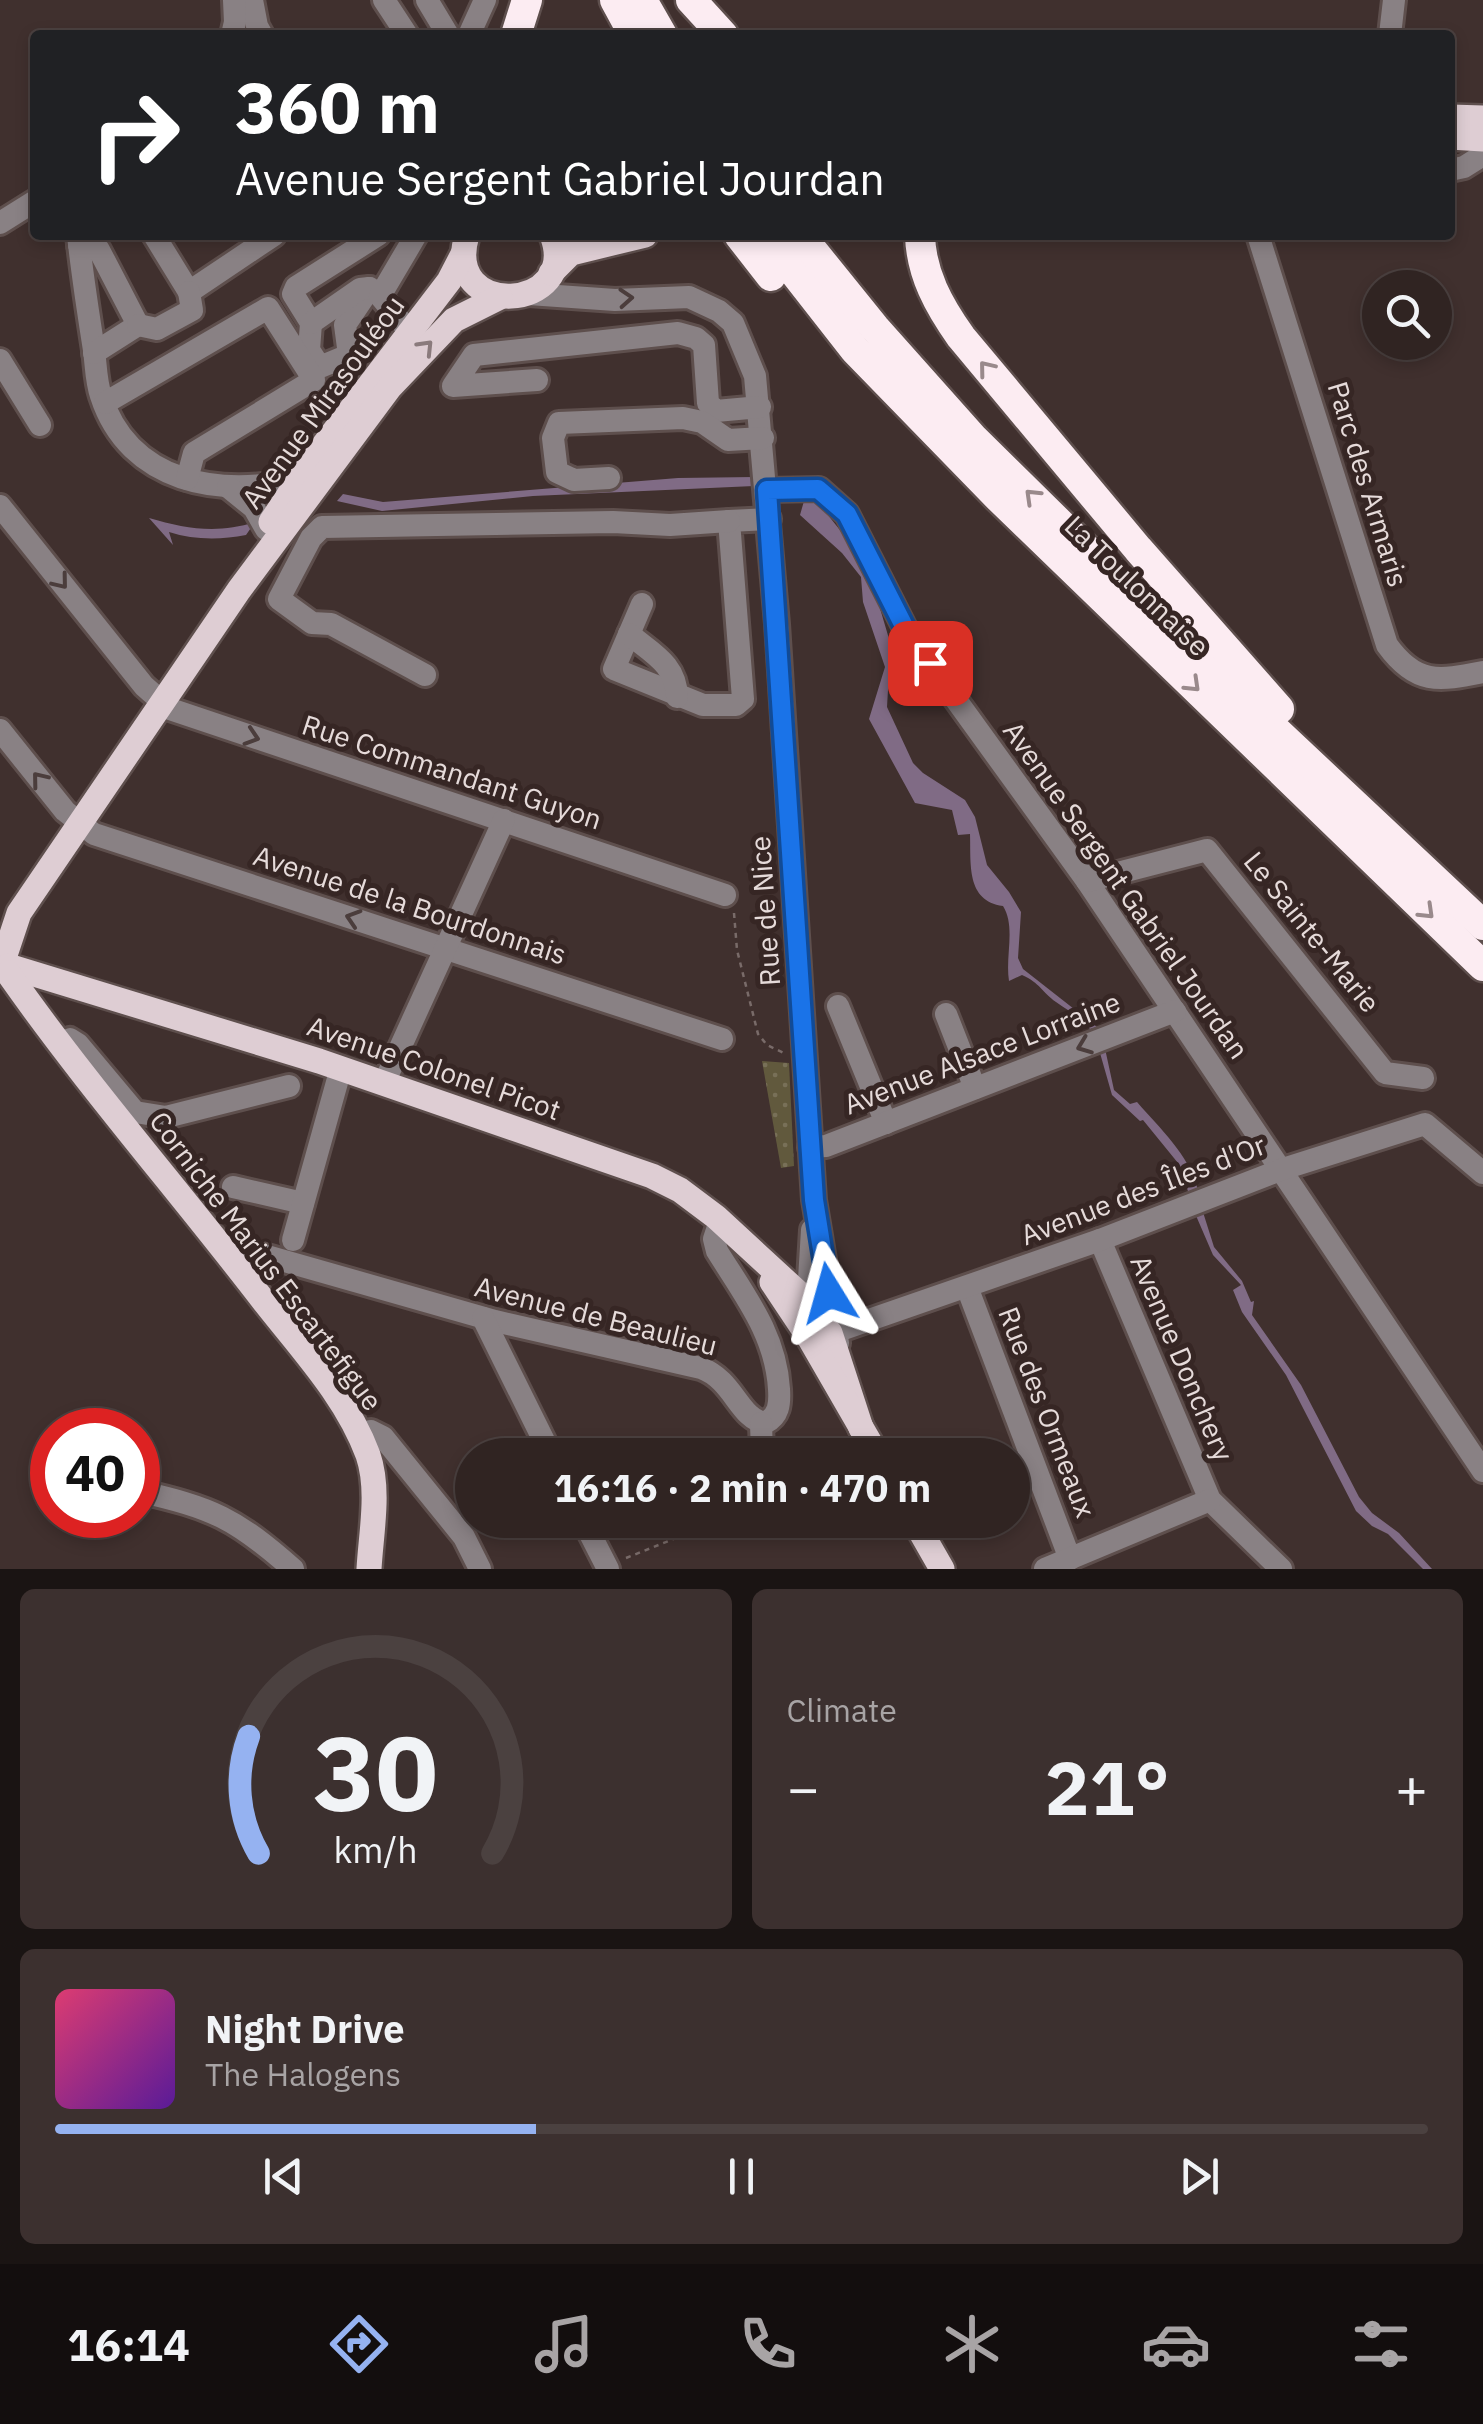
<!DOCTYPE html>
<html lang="en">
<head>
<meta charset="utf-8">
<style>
	body { margin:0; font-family:"IBM Plex Sans",sans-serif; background:#3c302f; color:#f1f3f6; height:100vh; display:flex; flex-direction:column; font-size:38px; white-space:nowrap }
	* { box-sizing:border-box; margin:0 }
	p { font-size:32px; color:#a8a4a5 }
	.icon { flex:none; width:55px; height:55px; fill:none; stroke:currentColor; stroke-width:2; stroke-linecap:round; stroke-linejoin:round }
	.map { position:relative; height:1569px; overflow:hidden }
	.sheet { display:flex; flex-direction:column; gap:20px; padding:20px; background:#1a1413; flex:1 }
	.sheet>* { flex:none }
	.banner { position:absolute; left:30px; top:30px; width:1425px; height:210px; border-radius:10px; box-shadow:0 5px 15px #0003,0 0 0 2px #4b4140; background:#202124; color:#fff; overflow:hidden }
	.controls { position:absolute; left:1362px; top:270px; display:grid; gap:20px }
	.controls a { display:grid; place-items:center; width:90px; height:90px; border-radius:50%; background:#302422; box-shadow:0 5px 15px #0003,0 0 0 2px #4b4140; font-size:50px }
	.speed { position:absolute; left:30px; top:1408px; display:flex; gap:20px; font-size:50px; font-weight:700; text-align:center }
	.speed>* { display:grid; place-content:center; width:130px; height:130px; border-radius:50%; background:#302422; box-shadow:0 5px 15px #0003,0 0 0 2px #4b4140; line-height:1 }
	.speed .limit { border:15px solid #d22; background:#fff; color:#111 }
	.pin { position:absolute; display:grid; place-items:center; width:85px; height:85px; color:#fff; margin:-42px; border-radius:20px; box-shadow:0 5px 15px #0006 }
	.me { position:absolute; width:110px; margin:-55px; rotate:352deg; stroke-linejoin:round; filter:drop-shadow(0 0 8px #0008) }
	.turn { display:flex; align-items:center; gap:35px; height:210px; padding:0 40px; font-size:45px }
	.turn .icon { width:130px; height:130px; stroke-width:2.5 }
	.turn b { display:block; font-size:70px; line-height:85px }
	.big { font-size:75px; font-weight:700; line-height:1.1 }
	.sheet .card { flex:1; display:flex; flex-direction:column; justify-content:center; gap:15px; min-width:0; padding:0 35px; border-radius:15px; background:#3c302f }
	.sheet .dial { align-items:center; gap:0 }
	.dial svg { height:260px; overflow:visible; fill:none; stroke:#4b4140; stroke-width:7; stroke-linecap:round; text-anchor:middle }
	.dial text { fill:#f1f3f6; stroke:none }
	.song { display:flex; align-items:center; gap:30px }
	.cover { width:120px; height:120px; border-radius:15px; background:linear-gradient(135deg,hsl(340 70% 55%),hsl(270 70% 35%)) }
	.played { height:10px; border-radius:5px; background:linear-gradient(90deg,#95b2f1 35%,#4b4140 35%) }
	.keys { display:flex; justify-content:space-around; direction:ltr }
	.heat { display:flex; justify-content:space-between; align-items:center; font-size:55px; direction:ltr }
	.sheet .tiles { flex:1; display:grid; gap:20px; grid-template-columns:1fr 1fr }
	.card:last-child { grid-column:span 2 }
	.trip { position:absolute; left:455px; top:1438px; width:575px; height:100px; border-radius:50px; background:#302422; box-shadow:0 5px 15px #0003,0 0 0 2px #4b4140; font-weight:700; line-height:100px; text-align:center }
	.tabs { display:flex; height:160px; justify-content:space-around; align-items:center; background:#130e0e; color:#a8a4a5 }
	.tabs .icon { width:70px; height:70px }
	.tabs .current { color:#95b2f1 }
	.tabs b { font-size:45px; color:#f1f3f6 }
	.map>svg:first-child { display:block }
	.park { fill:url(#park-dots) }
	.water { fill:#806b85 }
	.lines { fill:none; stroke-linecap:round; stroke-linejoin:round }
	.minor-casing { stroke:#5e4f4d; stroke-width:28 }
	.major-casing { stroke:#5e4f4d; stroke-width:30 }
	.highway-casing { stroke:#5e4f4d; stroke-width:35 }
	.path { stroke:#796b69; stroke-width:2.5; stroke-dasharray:5 5; stroke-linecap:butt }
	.minor { stroke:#898184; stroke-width:22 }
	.major { stroke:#decdd3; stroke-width:25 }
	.highway { stroke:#fcecf2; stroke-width:30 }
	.oneway { stroke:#4b3d3c }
	.oneway2 { stroke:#8a7a7c }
	.oneway3 { stroke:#99898b }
	.route-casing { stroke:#114b97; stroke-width:25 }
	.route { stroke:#1a73e8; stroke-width:18 }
	.labels { text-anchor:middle; stroke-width:10; stroke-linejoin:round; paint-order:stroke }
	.street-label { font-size:28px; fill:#e6dbda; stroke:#362624 }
</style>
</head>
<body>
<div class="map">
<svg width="1483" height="1569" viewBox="0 0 1483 1569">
	<defs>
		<pattern id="park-dots" width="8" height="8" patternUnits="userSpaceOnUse" patternTransform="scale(2.5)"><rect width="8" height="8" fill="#61593d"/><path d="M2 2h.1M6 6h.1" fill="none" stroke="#787058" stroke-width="1.8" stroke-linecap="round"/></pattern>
	</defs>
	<rect width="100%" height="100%" fill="#40302e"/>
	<path class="park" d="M762 1061 789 1063 794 1166 781 1168Z"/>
	<g class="water">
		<path d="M754 477V486L533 496 382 511 337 501 343 494 383 502 678 478Z"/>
		<path d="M804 501 818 503 824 510 847 539 871 578 895 659 896 674 888 690 887 707 913 763 923 773 965 800 975 817 987 865 1009 892 1021 912 1018 958 1023 969 1097 1027 1090 1029C1080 1017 1069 1011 1056 1002 1042 992 1040 983 1022 975L1009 981C1005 956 1016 927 1003 906 966 901 971 864 970 834L958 835 952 810 915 803 869 719 885 667 863 602 861 577 842 553 800 515Z"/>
		<path d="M149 518C186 529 218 534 255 522L246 535C220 540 194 540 169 532L173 545Z"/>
		<path d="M1104 1044 1114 1090 1130 1104 1137 1102C1161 1130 1188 1153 1198 1190L1189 1194 1178 1163 1143 1120 1140 1121 1112 1095 1098 1046Z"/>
		<path d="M1202 1209 1214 1247 1242 1281 1251 1302 1254 1301 1252 1315 1301 1385 1359 1497 1372 1513 1399 1533 1432 1569H1423L1388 1534 1372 1526 1356 1511 1286 1375 1242 1312 1233 1290 1241 1285 1213 1255 1194 1211Z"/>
	</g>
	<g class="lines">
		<g class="minor-casing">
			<g id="minor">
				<path d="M252 0 257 26 262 35"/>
				<path d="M384 0 407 35"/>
				<path d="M427 0 448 35"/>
				<path d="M232 35 235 22 234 0"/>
				<path d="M469 35 485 0"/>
				<path d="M1390 35 1394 0"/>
				<path d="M1450 170 1464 167 1483 155"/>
				<path d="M0 223 35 201"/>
				<path d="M78 235C82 273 88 312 94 350 96 365 96 382 101 396 129 483 221 499 300 478"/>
				<path d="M154 235 189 292 274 235"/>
				<path d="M1258 235 1387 645C1416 685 1438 681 1483 672"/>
				<path d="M79 245 99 250 138 325 94 353"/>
				<path d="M370 288 345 325 349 355 320 367 309 350 311 323 293 294 296 287 378 235"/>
				<path d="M529 294 615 300 689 297 719 311 733 323 755 376 777 624 814 1200 838 1343"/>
				<path d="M311 323 360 289 369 288"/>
				<path d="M138 325 157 329 192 310 189 292"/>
				<path d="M409 331 380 296 416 235"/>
				<path d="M0 360 40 425"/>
				<path d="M537 380 453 386 474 355 678 333 696 338 704 345 708 403 716 411 760 407"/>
				<path d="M105 403 268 308 314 380 194 453 187 479"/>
				<path d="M609 478 574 480 557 472 553 438 559 423 683 418 702 422 728 440 763 438"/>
				<path d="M228 487 254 508 266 529"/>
				<path d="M767 490 819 489 847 514 907 632 1087 881 1483 1471"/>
				<path d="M0 506 144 686 170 709 725 895"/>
				<path d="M642 604 614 669 703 705H736L743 699 729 521 769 519"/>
				<path d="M629 634C653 654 676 664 677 697"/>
				<path d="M425 675 331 624 312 623 279 599 311 538 322 527 613 522 670 525 729 521"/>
				<path d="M0 730 65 811 94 834 722 1039"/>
				<path d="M1087 881 1207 850 1385 1073 1423 1078"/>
				<path d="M838 1006 886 1123"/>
				<path d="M946 1014 975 1088"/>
				<path d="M61 1044 70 1039 78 1044 135 1112 166 1117 289 1086"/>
				<path d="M384 1083 504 820"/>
				<path d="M810 1147 826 1146 1175 1011"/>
				<path d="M233 1187 303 1203"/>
				<path d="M293 1240 341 1068"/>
				<path d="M1100 1240 1210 1500 1281 1569"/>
				<path d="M233 1261 251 1253 260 1254 495 1321 701 1368C734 1380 739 1419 765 1423 779 1416 780 1404 779 1389 776 1335 745 1296 717 1251L714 1239 720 1221"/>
				<path d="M967 1287 1070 1559"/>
				<path d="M807 1313 812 1230"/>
				<path d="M483 1318 551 1455"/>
				<path d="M826 1335 1100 1240 1283 1169 1425 1124 1483 1173"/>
				<path d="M761 1423 762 1455"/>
				<path d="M359 1434 371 1431 383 1437 464 1537 480 1569"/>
				<path d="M138 1491C213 1508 235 1518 293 1569"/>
				<path d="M583 1520 608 1569"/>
				<path d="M1045 1569 1210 1500"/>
			</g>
		</g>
		<g class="major-casing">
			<g id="major">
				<path d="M1450 117 1483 118"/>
				<path d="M1450 137 1483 139"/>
				<path d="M467 235C441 321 582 312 552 235"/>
				<path d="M551 273 571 253 645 235"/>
				<path d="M271 522 310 463 449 281 463 254"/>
				<path d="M6 952 19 913 239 590 390 387 454 320 500 297"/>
				<path d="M8 966 319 1061 652 1176 680 1190 716 1217 805 1299 830 1333 861 1428"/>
				<path d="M8 973C88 1087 181 1193 266 1304 303 1351 347 1398 368 1455 380 1490 371 1533 369 1569"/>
				<path d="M772 1282 810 1339 877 1455"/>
				<path d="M914 1520 942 1569"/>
			</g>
		</g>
		<g class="highway-casing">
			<g id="highway">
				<path d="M615 0 634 35"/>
				<path d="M642 0 662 35"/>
				<path d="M691 0 723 35"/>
				<path d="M516 35 527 0"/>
				<path d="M739 235 771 276"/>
				<path d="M765 235 855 350 999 498 1483 966"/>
				<path d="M800 235 875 328 973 438 1159 621 1483 925"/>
				<path d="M920 235C921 274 939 306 961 337L1138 549 1279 709"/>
			</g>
		</g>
		<g class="path">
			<path d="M734 913 737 950 758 1034 767 1045 784 1053"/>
			<path d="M840 1455 853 1452"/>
			<path d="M626 1558 721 1520"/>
		</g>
		<use href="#minor" class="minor"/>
		<use href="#major" class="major"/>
		<use href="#highway" class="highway"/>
	</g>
	<defs><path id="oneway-chevron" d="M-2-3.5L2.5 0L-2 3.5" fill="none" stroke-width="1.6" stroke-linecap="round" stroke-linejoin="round" transform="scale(2.5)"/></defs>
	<g class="oneway">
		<use href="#oneway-chevron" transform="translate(626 298) rotate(-4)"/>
		<use href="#oneway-chevron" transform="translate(61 582) rotate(51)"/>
		<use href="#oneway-chevron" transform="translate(252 737) rotate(18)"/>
		<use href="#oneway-chevron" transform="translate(39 779) rotate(-129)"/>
		<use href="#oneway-chevron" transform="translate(353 918) rotate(-162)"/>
		<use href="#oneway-chevron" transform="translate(1084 1046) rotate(159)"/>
	</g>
	<use class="oneway2" href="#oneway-chevron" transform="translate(426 347) rotate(-46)"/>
	<g class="oneway3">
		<use href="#oneway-chevron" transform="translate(986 368) rotate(-129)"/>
		<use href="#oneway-chevron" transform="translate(1032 496) rotate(-136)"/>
		<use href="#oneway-chevron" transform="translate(1193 685) rotate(44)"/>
		<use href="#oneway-chevron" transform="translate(1427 912) rotate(44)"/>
	</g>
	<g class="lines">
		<g class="route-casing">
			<path id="route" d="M829 1293 814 1200 767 490 818 489 847 514 907 632 930 663"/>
		</g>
		<use href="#route" class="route"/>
	</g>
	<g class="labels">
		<g class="street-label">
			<text transform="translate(323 402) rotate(-54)" y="10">Avenue Mirasouléou</text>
			<text transform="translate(1368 484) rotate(73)" y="10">Parc des Armaris</text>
			<text transform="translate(1137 586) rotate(44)" y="10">La Toulonnaise</text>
			<text transform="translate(452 772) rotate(18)" y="10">Rue Commandant Guyon</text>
			<text transform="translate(1126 890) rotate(55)" y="10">Avenue Sergent Gabriel Jourdan</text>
			<text transform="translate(410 905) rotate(18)" y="10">Avenue de la Bourdonnais</text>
			<text transform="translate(765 911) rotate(-94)" y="10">Rue de Nice</text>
			<text transform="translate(1312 932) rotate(51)" y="10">Le Sainte-Marie</text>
			<text transform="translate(982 1053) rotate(-21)" y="10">Avenue Alsace Lorraine</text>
			<text transform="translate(434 1068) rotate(19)" y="10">Avenue Colonel Picot</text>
			<text transform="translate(1143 1190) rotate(-21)" y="10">Avenue des Îles d'Or</text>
			<text transform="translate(266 1261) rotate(53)" y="10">Corniche Marius Escartefigue</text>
			<text transform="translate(596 1316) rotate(14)" y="10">Avenue de Beaulieu</text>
			<text transform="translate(1182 1358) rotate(67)" y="10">Avenue Donchery</text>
			<text transform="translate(1047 1412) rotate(69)" y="10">Rue des Ormeaux</text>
		</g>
	</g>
</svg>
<div class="controls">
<a><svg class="icon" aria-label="search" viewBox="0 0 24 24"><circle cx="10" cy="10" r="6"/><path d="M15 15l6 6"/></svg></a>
</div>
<div class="speed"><div class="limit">40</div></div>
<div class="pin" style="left:930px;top:663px;background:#d93025"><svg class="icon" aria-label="arrive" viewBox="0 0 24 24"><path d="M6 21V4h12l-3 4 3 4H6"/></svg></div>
<svg class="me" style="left:829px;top:1293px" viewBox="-20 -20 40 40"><path d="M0-17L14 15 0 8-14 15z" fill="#1a73e8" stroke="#fff" stroke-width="4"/></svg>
<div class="trip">16:16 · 2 min · 470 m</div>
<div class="banner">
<div class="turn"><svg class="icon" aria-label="right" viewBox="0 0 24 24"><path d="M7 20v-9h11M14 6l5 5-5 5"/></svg><div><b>360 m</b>Avenue Sergent Gabriel Jourdan</div></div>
</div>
</div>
<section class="sheet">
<div class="tiles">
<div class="card dial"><svg viewBox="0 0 100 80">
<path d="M14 69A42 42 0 1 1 86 69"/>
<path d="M14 69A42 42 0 0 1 11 33" stroke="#95b2f1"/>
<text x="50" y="56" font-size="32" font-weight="700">30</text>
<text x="50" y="72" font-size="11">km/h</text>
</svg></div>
<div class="card"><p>Climate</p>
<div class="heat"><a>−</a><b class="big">21°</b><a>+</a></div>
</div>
<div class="card">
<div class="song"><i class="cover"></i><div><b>Night Drive</b><p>The Halogens</p></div></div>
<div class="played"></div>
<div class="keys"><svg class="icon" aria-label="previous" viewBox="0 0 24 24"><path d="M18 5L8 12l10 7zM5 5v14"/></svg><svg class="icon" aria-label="pause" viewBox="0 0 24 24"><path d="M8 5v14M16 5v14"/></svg><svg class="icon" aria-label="next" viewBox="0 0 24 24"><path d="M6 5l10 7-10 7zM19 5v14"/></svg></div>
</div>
</div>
</section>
<nav class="tabs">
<b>16:14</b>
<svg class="icon current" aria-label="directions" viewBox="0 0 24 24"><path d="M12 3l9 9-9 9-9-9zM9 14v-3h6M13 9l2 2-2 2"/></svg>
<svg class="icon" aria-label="music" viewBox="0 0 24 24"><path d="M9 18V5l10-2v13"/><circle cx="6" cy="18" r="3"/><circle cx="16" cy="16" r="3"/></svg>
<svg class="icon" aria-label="phone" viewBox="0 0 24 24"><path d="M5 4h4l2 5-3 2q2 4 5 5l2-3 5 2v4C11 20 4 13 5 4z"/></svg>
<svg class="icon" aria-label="climate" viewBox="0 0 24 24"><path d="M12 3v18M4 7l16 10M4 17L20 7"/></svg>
<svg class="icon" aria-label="car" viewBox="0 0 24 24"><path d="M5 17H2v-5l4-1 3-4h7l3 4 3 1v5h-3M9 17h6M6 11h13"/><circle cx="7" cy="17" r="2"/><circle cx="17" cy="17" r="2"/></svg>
<svg class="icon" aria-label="filters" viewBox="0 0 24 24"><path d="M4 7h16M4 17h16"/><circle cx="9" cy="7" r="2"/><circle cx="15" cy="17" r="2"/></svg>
</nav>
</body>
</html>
